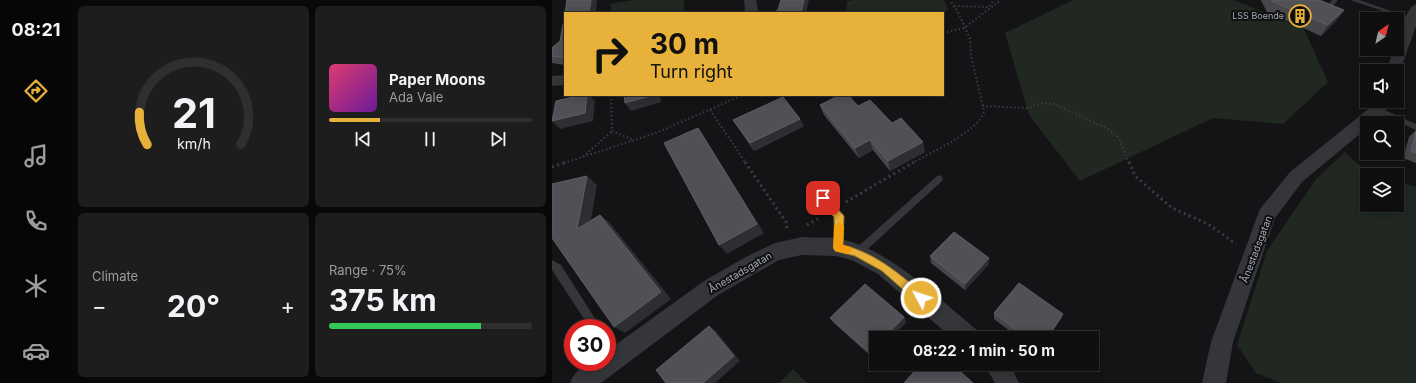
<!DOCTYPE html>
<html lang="en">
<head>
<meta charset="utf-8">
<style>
	body { margin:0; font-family:Inter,sans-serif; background:#1d1d1e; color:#f1f3f6; height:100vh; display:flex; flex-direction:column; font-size:15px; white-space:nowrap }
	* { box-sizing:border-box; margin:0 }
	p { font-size:13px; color:#9b9c9f }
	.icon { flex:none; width:22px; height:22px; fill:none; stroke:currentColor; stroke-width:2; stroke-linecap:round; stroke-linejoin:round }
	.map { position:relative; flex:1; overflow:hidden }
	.details { display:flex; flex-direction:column; gap:6px; padding:6px; background:#080809; width:480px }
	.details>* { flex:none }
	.guide { position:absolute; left:12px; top:12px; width:380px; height:84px; border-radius:0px; box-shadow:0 2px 10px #0003,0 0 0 1px #2f2f30; background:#e7b13a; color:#111; overflow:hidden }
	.needle { width:26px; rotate:34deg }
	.buttons { position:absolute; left:808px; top:12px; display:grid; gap:8px }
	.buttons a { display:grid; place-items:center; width:44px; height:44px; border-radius:0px; background:#0f0f10; box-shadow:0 2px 10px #0003,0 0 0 1px #2f2f30; font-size:20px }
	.speed { position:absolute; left:12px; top:319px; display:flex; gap:8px; font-size:20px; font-weight:700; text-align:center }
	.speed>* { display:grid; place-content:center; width:52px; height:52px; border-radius:50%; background:#0f0f10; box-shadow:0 2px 10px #0003,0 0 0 1px #2f2f30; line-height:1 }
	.speed .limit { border:6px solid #d22; background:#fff; color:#111 }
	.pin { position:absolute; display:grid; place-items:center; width:34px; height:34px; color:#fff; margin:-17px; border-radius:8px; box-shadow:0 2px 6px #0006 }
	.me { position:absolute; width:44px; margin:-22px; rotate:310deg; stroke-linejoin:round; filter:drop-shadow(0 0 3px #0008) }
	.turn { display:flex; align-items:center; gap:14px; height:84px; padding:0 20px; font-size:18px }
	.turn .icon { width:52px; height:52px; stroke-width:2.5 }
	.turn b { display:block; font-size:28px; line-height:34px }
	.big { font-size:30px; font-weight:700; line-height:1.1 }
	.details .tile { flex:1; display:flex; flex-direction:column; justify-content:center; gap:6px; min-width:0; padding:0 14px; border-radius:6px; background:#1d1d1e }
	.details .dial { align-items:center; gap:0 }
	.dial svg { height:104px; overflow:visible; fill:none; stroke:#2f2f30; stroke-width:7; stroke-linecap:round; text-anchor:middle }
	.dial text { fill:#f1f3f6; stroke:none }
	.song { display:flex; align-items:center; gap:12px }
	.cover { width:48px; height:48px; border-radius:6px; background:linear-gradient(135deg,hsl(340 70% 55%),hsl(280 70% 35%)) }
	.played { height:4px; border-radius:2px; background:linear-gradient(90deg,#e7b13a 25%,#2f2f30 25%) }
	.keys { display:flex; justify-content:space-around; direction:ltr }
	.heat { display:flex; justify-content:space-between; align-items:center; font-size:22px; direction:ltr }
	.charge { height:6px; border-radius:3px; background:linear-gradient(90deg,#34c759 75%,#2f2f30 0) }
	.details .tiles { flex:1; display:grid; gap:6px; grid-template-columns:repeat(2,1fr) }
	.trip { position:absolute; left:317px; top:331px; width:230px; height:40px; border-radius:0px; background:#0f0f10; box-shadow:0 2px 10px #0003,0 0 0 1px #2f2f30; font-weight:700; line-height:40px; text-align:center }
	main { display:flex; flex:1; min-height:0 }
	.dock { display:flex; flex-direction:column; width:72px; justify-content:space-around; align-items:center; background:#060606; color:#9b9c9f }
	.dock .icon { width:28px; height:28px }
	.dock .active { color:#e7b13a }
	.dock b { font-size:18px; color:#f1f3f6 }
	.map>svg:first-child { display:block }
	.green { fill:#202821 }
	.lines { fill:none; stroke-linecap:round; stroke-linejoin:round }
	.path-far1 { stroke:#3b3d41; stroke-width:2; stroke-dasharray:1.5 2.5; stroke-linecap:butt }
	.path { stroke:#3b3d41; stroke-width:3; stroke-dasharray:2 3.5; stroke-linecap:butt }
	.service { fill:#35363a; fill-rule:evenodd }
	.minor { fill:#35363a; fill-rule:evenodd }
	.wall { fill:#45474b }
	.shaded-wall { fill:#2d2e31 }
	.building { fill:#505156; stroke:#5d5f65 }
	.route { fill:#e7b13a; stroke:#967326 }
	.slow { fill:#f59e0b }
	.labels { text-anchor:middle; stroke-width:4; stroke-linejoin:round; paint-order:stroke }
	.far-poi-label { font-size:9px; fill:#a6abb5; stroke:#0f0f11; text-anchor:end }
	.street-label { font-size:10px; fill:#a6abb5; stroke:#0f0f11 }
</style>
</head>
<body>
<main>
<nav class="dock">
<b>08:21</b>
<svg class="icon active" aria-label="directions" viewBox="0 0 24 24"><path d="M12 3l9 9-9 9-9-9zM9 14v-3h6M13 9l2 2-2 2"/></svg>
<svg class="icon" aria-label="music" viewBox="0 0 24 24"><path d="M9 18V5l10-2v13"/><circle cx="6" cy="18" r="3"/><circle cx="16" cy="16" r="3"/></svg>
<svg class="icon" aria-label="phone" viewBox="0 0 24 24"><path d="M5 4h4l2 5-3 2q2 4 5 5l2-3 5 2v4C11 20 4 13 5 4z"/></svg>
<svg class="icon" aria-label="climate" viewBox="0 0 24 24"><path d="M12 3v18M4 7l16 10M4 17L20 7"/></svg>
<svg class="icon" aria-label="car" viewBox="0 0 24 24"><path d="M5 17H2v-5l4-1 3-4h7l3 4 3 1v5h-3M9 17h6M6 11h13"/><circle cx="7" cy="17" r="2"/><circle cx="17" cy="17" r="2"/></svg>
</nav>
<section class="details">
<div class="tiles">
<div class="tile dial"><svg viewBox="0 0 100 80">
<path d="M14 69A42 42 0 1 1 86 69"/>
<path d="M14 69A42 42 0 0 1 8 44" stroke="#e7b13a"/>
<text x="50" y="56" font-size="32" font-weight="700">21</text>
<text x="50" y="72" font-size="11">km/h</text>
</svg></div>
<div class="tile">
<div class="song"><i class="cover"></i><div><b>Paper Moons</b><p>Ada Vale</p></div></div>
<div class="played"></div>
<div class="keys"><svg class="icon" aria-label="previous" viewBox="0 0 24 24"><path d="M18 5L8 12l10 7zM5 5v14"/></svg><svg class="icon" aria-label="pause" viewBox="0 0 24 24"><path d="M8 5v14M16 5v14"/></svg><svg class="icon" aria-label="next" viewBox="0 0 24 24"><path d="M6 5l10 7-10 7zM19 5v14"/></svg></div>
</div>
<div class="tile"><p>Climate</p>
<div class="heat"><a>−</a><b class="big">20°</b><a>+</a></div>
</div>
<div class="tile"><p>Range · 75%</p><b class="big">375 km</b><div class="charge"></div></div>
</div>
</section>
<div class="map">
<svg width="864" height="383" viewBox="0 0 864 383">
	<rect width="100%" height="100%" fill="#141416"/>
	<g class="green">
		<path d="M82 0H132V11L124 13H60L58 4Z"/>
		<path d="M302 0H392L396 9 390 13H294L295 1Z"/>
		<path d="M521 0H682L752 29 776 82 731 124 661 118 528 181 477 115 453 33Z"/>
		<path d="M793 152 815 172 825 175H815V205H845V181L864 187V383H730L704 373 685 345 715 251 764 179Z"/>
		<path d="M241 369 255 383H227Z"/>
	</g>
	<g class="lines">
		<g class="path-far1">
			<path d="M402 6 437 7 442 0"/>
			<path d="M391 33 412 28 449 0"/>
			<path d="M59 95 60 131 82 140"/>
			<path d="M430 106 475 108 490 103 502 104 556 129 566 137 577 163"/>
			<path d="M158 110 194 163"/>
			<path d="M31 157 60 131"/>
			<path d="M12 163 104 133 191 95"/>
			<path d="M360 163C378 153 429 130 432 111L419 56 418 39 407 14 398 0"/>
		</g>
		<g class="path">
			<path d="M193 162 234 222 235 230"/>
			<path d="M577 162 583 176 620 208 656 224 684 244"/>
			<path d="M0 167 15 162"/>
			<path d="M294 202 362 162"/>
			<path d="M255 225 267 218"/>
		</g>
		<g class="service">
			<path d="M780 0H786L776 12 768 10V8H773Z"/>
			<path d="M798 0H807L863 19 860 21 858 20Z"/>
			<path d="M826 107 864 124V130L823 112 822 110 823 108Z"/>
			<path d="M387 175 390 177 391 179 390 181 308 256 305 257 302 256 300 253 302 250 384 177Z"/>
			<path d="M260 184 263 185 292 215 291 248 289 251 286 252 283 251 281 248 282 216 257 191 256 188 257 185Z"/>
			<path d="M0 260 9 265 49 328H38L0 270Z"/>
			<path d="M55 338C62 341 67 351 70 358L68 362 64 364C53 359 55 348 55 338Z"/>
		</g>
		<g class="minor">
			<path d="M192 0H204L206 11 205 13H190L193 10Z"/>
			<path d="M864 4V26L848 71 845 75V71H834L842 49H845C845 39 854 7 864 4Z"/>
			<path d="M13 75V85L0 86V76Z"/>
			<path d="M821 101H837L832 114 821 123H815V128L750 182 723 218 681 342 674 383H650L659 342 708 209 738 172 819 107Z"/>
			<path d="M250 237C261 238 273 237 283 238 333 245 387 299 425 330L428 338H400L326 274 300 260 284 256 250 255 227 260 166 295 49 383H18C25 366 38 362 55 362V351L152 281 192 258 223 243Z"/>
			<path d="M432 364H458L467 383H443Z"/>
		</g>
	</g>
	<g class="wall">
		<path d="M709 0H767L792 10 784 21 769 36 715 12Z"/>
		<path d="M13 13V65L0 63V48L8 41Z"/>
		<path d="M268 105 306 106 340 123 373 152 338 171 321 150 307 158 272 115Z"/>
		<path d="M181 120 252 126 202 151Z"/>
		<path d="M864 130V163L851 158 857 137Z"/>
		<path d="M378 256 437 258V264L413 290 379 263Z"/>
		<path d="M442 313 509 319 496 338H467L442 319Z"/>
		<path d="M352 317 354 322 339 338H324L321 358 282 323 278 318Z"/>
	</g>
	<g class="shaded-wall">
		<path d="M39 0H45L44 13H37Z"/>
		<path d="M252 0H257L254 13H249Z"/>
		<path d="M792 10 784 21 769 36 776 25Z"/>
		<path d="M35 95H37L43 101 41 121 8 129 0 121Z"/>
		<path d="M102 95H108L109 102 79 111 73 103Z"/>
		<path d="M248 119 252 126 202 151 198 143Z"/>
		<path d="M146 128 153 138 212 233 175 254 167 245Z"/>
		<path d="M318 140 321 150 307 158 303 148Z"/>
		<path d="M371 142 373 152 338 171 336 161Z"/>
		<path d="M35 176 45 185 36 237 25 229Z"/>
		<path d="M48 215 58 223 119 299 73 333 62 327Z"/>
		<path d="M437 258V264L413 290V284Z"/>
		<path d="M511 314 509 319 496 338H495Z"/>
		<path d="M352 317 354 322 339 338H332Z"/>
		<path d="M157 326 164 331 188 361 163 383H151Z"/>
		<path d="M324 347V354L321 358 318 353Z"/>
	</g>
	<g class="building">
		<path d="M15 0H39L37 13H13Z"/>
		<path d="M229 0H252L249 13H221L226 10Z"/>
		<path d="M720 0H767L792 10 776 25 720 1Z"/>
		<path d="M13 13V58L0 56V48L8 41Z"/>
		<path d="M30 95H35L33 113 0 121 4 101Z"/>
		<path d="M72 95H102L73 103Z"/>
		<path d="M288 95H296L306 106 318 100 340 123 349 118 371 142 336 161 318 140 303 148 268 105Z"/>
		<path d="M231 97 248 119 198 143 181 120Z"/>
		<path d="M146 128 205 224 167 245 112 143Z"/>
		<path d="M864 132V153L859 151Z"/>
		<path d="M35 176 25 229 48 215 109 292 62 327 0 238V184Z"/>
		<path d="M402 232 437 258 413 284 378 256Z"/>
		<path d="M467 283 511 314 495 338H475L442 313Z"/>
		<path d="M313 284 352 317 332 338H324V347L318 353 278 318Z"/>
		<path d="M157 326 182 356 151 383H114L104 370Z"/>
		<path d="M369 364H400L421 383H352Z"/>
	</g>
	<path class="route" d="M271 195 274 196 292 216 291 245C324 253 347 274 373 295L374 298 373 302 369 303 365 302 330 271 303 256 283 251 282 217 267 201 266 198Z"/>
	<path class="slow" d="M287 222 292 226 291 245 299 247 300 250 295 254 283 251 281 248 282 226Z"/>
	<defs>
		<g id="building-ring" transform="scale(1.15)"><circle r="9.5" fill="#0f0f11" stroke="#e7b13a" stroke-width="1.5"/><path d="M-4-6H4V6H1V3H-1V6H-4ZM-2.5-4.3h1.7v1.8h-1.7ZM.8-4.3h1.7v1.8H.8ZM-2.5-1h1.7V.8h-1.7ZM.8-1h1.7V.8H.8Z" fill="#e7b13a"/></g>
	</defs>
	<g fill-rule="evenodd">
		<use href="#building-ring" x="748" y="16"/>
	</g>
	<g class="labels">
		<g class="far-poi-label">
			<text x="732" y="19">LSS Boende</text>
		</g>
		<g class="street-label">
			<text transform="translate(704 249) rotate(-69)" y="4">Ånestadsgatan</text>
			<text transform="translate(188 272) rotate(-30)" y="4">Ånestadsgatan</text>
		</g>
	</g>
</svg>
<div class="buttons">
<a><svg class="needle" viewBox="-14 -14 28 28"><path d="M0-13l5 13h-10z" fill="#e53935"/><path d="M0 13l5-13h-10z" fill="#9b9c9f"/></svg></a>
<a><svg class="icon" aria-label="sound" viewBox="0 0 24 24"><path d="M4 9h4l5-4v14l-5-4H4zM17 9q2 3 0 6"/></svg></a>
<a><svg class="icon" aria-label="search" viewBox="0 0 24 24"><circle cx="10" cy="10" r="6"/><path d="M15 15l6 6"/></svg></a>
<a><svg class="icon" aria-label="layers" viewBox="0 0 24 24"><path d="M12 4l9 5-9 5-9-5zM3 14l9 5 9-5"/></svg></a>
</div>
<div class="speed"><div class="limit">30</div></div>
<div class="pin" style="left:271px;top:198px;background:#d93025"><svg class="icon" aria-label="arrive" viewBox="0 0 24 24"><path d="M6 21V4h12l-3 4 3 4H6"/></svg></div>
<svg class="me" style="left:369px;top:298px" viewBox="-20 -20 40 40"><circle r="17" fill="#e7b13a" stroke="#fff" stroke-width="3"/><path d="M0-11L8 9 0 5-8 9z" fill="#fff"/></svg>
<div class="trip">08:22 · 1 min · 50 m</div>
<div class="guide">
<div class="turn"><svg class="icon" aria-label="right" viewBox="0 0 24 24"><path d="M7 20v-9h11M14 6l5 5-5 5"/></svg><div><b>30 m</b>Turn right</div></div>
</div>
</div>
</main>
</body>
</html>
